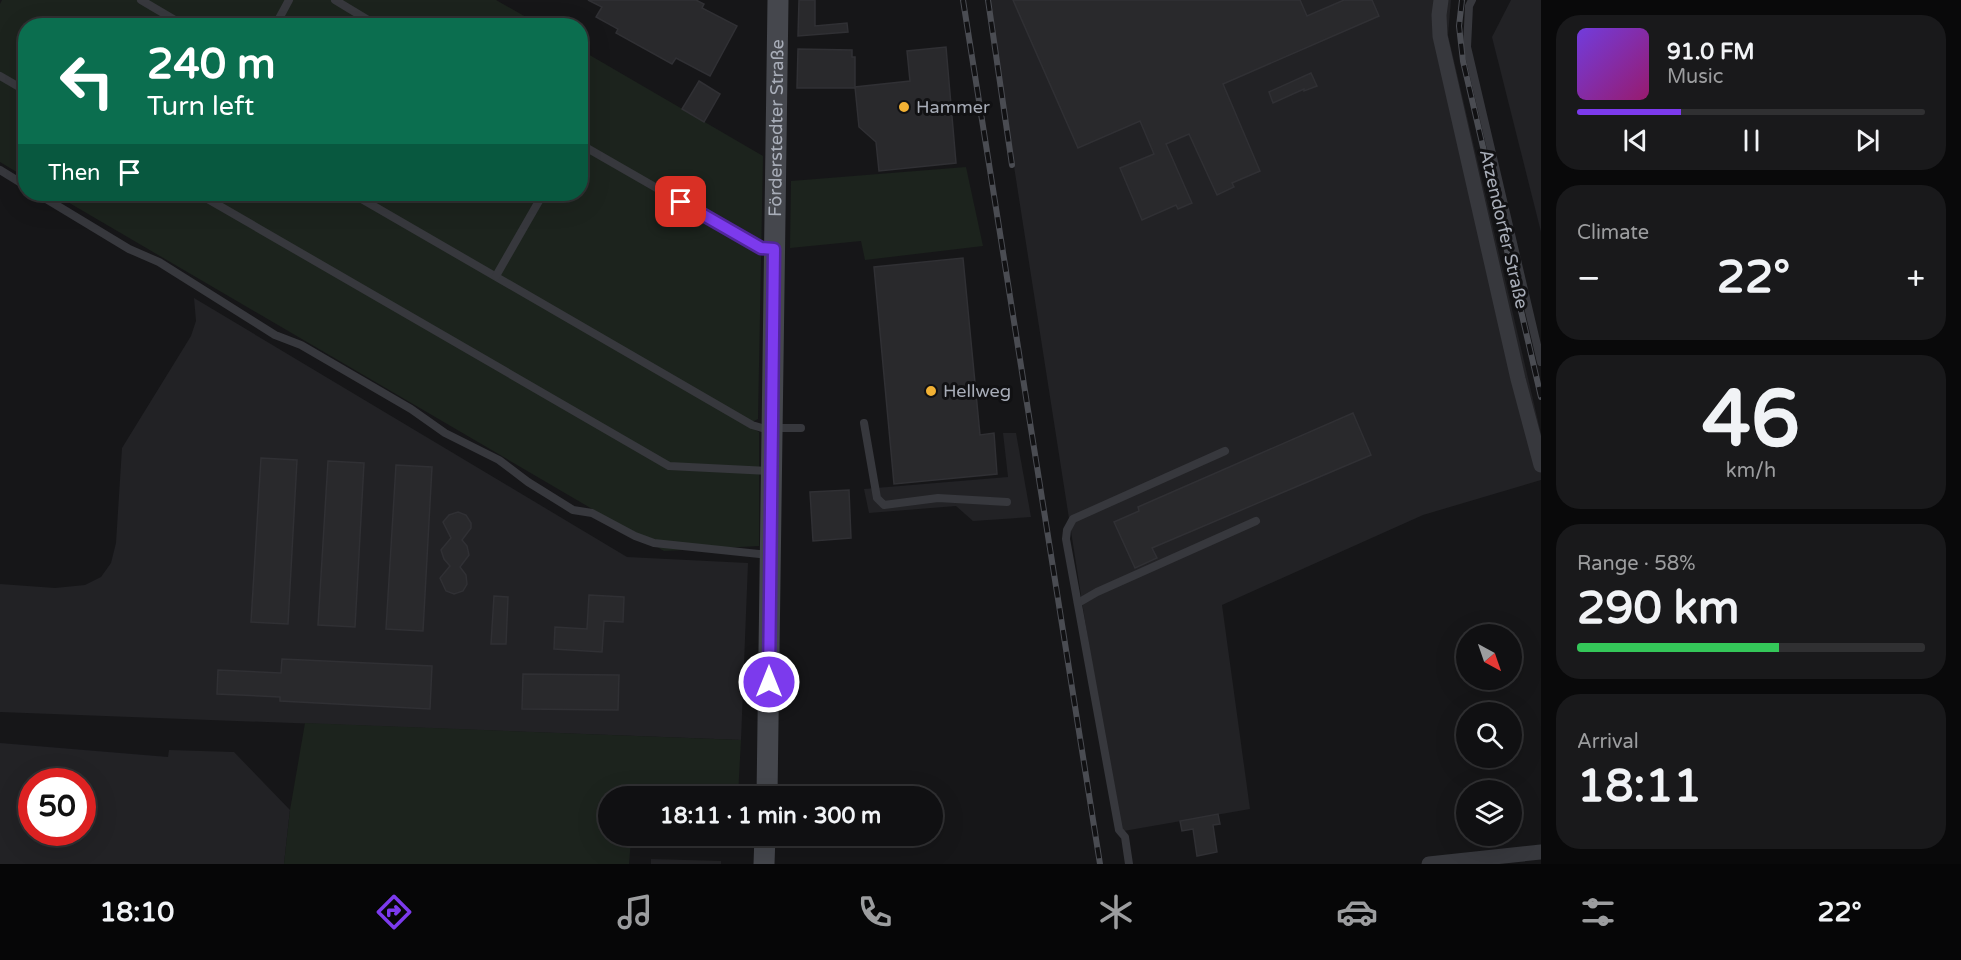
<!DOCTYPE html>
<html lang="en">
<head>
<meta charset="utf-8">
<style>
	body { margin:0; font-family:"Varela Round",sans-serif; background:#19191b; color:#f1f3f6; height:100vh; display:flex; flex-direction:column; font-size:22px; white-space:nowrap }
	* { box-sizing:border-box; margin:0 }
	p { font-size:20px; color:#9c9d9f }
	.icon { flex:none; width:33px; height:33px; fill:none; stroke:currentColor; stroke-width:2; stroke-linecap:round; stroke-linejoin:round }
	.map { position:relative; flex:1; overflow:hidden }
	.side { display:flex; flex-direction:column; gap:15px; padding:15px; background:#09090a; width:420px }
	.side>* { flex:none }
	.hud { position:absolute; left:18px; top:18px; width:570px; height:183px; border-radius:24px; box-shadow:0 6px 24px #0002,0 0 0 2px #303032; background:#0b6e4f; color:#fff; overflow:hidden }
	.needle { width:39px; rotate:140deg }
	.controls { position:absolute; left:1456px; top:624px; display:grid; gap:12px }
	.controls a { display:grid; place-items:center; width:66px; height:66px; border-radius:50%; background:#101012; box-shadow:0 6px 24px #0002,0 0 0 2px #303032; font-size:30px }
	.speed { position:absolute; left:18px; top:768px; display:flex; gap:12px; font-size:30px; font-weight:700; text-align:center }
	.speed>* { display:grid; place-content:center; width:78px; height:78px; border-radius:50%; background:#101012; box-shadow:0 6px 24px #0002,0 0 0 2px #303032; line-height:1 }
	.speed .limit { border:9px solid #d22; background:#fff; color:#111 }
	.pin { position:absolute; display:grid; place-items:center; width:51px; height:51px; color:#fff; margin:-26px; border-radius:12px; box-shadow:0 3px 9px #0006 }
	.me { position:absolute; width:66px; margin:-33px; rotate:0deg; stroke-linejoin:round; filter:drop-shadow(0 0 4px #0008) }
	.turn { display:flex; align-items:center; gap:21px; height:126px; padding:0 30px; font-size:27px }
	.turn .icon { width:78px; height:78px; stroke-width:2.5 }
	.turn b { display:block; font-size:42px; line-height:51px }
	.then { display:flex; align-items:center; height:57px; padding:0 30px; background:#0003; gap:12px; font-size:22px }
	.big { font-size:45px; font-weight:700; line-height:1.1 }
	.side .tile { flex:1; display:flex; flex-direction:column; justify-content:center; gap:9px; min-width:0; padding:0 21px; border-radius:24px; background:#19191b }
	.side .dial { align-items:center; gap:0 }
	.dial b { font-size:78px; line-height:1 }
	.song { display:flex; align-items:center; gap:18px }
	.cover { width:72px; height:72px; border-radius:9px; background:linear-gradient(135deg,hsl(260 70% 55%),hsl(320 70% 35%)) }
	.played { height:6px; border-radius:3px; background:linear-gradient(90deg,#7c3aed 30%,#303032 30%) }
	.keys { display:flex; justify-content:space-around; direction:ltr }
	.heat { display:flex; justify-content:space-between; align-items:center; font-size:33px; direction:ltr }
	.charge { height:9px; border-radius:4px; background:linear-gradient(90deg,#34c759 58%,#303032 0) }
	.trip { position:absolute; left:598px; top:786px; width:345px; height:60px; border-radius:30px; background:#101012; box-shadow:0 6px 24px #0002,0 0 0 2px #303032; font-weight:700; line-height:60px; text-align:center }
	.menu { display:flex; height:96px; justify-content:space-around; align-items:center; background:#060607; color:#9c9d9f }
	.menu .icon { width:42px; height:42px }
	.menu .on { color:#7c3aed }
	.menu b { font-size:27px; color:#f1f3f6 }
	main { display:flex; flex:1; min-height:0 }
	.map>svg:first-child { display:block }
	.built { fill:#222225; fill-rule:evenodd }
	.green { fill:#1c231d }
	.building { fill:#29292c; stroke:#303034; stroke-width:1.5 }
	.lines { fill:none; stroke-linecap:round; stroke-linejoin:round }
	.lane { stroke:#37383d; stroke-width:8 }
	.street { stroke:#37383d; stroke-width:15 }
	.secondary { stroke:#45474d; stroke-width:21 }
	.rail-casing { stroke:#4a4c52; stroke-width:6 }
	.rail { stroke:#111113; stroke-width:4; stroke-dasharray:11; stroke-linecap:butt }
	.route-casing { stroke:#51269a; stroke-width:15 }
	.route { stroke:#7c3aed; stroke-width:10 }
	.poi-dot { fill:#f2b134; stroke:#111113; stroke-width:2 }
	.labels { text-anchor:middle; stroke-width:6; stroke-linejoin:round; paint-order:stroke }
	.poi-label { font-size:18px; fill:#a8adb8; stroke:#111113; text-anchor:start }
	.street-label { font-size:18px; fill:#a8adb8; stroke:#111113 }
</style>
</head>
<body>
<main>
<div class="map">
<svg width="1541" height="864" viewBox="0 0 1541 864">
	<rect width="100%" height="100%" fill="#161618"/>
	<g class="built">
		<path d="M988 0H1451L1448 35 1541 434V480L1423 515 1222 605 1250 809 1118 832Z"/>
		<path d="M1511 0H1541V232L1492 37Z"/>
		<path d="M194 298 627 557 748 563 741 740 0 712V584L55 588 85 585 101 577 111 563 116 543 122 448 191 336 196 321Z"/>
		<path d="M1003 433H1016L1031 517 973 521 956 506 869 513 864 489 1008 477Z"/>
		<path d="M0 743 168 757 169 750 234 752 290 810 284 864H0ZM32 782H82V832H32Z"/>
		<path d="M651 859 721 861V864H651Z"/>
	</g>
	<g class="green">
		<path d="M2 0H496L540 25 26 26 25 177 0 162V4Z"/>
		<path d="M581 50 763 156 758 419 752 422V428L759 432V546L664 551 54 194H580Z"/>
		<path d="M966 167 983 246 865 260 861 241 790 248 791 181Z"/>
		<path d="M305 723 741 740 738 796H609V836H737V844L631 840 629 864H284L290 810Z"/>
	</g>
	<g class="building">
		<path d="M588 0H696L704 4 702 8 737 26 710 76 676 58 672 64 616 33 618 29 596 17 602 7Z"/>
		<path d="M799 0H815V26L847 23 848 32 798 36Z"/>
		<path d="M1013 0H1300L1307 16 1344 0H1372L1379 16 1223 84 1260 171 1232 183 1234 187 1217 195 1189 134 1166 144 1192 203 1178 209 1176 205 1142 220 1120 168 1154 154 1140 121 1078 148Z"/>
		<path d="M946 47 956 163 879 171 876 142 859 127 855 87 910 81 907 51Z"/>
		<path d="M798 49 852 50V57H855V88H797Z"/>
		<path d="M1311 73 1317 86 1304 91V89L1273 103 1269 92Z"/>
		<path d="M699 81 720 94 704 122 682 109Z"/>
		<path d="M963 258 980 435 994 433 997 474 894 484 874 267Z"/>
		<path d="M1353 413 1371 455 1152 548 1157 558 1135 568 1114 522 1139 511 1138 507Z"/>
		<path d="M261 458 297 460 288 624 251 622Z"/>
		<path d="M328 461 364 463 355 627 318 625Z"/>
		<path d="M396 465 432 467 423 631 386 629Z"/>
		<path d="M849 490 851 538 813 541 810 492Z"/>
		<path d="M458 512 466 515 471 523V528L462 540 467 546 469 555 460 567 466 575 467 584 463 591 454 594 446 591 440 578 450 566 444 559 441 550 451 538 443 522 449 515Z"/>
		<path d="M589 595 624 597 623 622 604 621 602 652 554 649 555 627 587 629Z"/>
		<path d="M494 596 508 597 506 644H491Z"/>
		<path d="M282 659 432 666 430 709 280 701V697L217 694 218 670 281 673Z"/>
		<path d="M523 674 619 675 618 710 522 709Z"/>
		<path d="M1218 814 1220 824 1213 825 1217 852 1197 856 1193 829 1182 831 1180 821Z"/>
	</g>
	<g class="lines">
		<g class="lane">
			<path d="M141 0 185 26"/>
			<path d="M335 0 378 26"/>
			<path d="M1472 0 1469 6 1467 47 1541 362"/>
			<path d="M275 26 289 0"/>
			<path d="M0 76 26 91"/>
			<path d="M580 144 761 248 773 249"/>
			<path d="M0 170 26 186"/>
			<path d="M38 194 129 249 159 262 275 335 301 345 411 409 445 433 499 460 528 482 573 510 592 513 635 536 654 543 769 555"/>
			<path d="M199 194 669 466 769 471"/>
			<path d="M353 194 752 425 762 428H801"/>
			<path d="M496 276 543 194"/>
			<path d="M864 423 877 498 884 505 938 498 1007 502"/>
			<path d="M1078 603 1097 592 1256 521"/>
			<path d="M1129 864 1125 837 1119 830 1066 539 1067 530 1073 519 1225 451"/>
		</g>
		<g class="street">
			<path d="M1441 0 1439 15 1440 36 1518 379 1541 465"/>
			<path d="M1429 864 1541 852"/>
		</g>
		<g class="secondary">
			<path id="s1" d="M767 796 778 0"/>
			<path d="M764 864 765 836"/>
		</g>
		<g class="rail-casing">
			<g id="rail">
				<path d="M963 0 1100 864"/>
				<path d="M988 0 1012 165"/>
				<path d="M1462 0 1459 26 1463 61 1541 397"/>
			</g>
		</g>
		<use href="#rail" class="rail"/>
	</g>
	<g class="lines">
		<g class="route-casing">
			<path id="route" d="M681 202 761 248 774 249 769 682"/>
		</g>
		<use href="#route" class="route"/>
	</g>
	<g class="poi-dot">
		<circle cx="904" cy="107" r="6"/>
		<circle cx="931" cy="391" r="6"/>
	</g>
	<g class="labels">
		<g class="poi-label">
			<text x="916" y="113">Hammer</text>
			<text x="943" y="397">Hellweg</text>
		</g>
		<g class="street-label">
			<text dy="6" stroke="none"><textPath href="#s1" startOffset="668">Förderstedter Straße</textPath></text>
			<text transform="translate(1504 229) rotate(77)" y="6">Atzendorfer Straße</text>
		</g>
	</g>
</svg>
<div class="controls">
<a><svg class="needle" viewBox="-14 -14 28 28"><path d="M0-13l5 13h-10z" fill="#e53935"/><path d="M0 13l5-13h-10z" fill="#9c9d9f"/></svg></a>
<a><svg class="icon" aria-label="search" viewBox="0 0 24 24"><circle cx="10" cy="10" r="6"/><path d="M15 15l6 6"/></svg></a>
<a><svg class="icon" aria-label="layers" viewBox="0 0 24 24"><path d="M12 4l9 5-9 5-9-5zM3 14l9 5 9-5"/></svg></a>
</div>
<div class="speed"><div class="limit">50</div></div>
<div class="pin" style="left:681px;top:202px;background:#d93025"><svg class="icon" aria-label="arrive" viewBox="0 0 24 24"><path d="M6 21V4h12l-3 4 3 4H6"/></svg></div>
<svg class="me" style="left:769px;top:682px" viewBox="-20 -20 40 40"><circle r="17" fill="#7c3aed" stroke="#fff" stroke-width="3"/><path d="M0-11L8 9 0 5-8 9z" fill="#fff"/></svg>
<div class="trip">18:11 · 1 min · 300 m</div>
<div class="hud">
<div class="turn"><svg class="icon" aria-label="left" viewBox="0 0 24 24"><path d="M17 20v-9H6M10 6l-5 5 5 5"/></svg><div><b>240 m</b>Turn left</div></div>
<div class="then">Then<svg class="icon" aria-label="arrive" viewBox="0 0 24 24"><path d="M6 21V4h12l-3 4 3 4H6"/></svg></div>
</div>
</div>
<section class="side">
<div class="tile">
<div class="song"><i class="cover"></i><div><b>91.0 FM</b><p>Music</p></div></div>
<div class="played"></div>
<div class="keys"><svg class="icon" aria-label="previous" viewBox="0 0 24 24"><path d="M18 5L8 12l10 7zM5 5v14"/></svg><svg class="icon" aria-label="pause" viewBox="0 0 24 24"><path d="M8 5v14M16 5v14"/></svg><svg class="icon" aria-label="next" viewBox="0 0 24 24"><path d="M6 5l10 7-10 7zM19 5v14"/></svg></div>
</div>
<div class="tile"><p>Climate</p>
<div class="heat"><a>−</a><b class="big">22°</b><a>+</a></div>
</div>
<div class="tile dial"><b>46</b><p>km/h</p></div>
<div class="tile"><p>Range · 58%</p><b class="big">290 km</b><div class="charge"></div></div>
<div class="tile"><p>Arrival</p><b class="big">18:11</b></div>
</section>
</main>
<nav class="menu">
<b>18:10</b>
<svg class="icon on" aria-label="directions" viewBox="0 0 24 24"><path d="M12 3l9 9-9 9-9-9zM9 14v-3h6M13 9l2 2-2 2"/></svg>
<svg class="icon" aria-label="music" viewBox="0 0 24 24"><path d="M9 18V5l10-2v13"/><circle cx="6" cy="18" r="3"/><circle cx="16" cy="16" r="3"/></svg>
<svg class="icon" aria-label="phone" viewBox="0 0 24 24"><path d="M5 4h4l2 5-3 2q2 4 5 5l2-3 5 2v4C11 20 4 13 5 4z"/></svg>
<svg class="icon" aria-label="climate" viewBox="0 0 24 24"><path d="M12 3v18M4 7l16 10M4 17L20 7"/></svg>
<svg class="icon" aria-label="car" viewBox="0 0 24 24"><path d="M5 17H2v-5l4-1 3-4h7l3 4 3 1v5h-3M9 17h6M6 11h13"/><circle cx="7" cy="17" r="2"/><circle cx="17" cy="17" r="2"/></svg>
<svg class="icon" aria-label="filters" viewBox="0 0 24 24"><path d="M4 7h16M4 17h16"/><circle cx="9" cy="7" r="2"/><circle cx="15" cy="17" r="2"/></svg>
<b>22°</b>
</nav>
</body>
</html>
